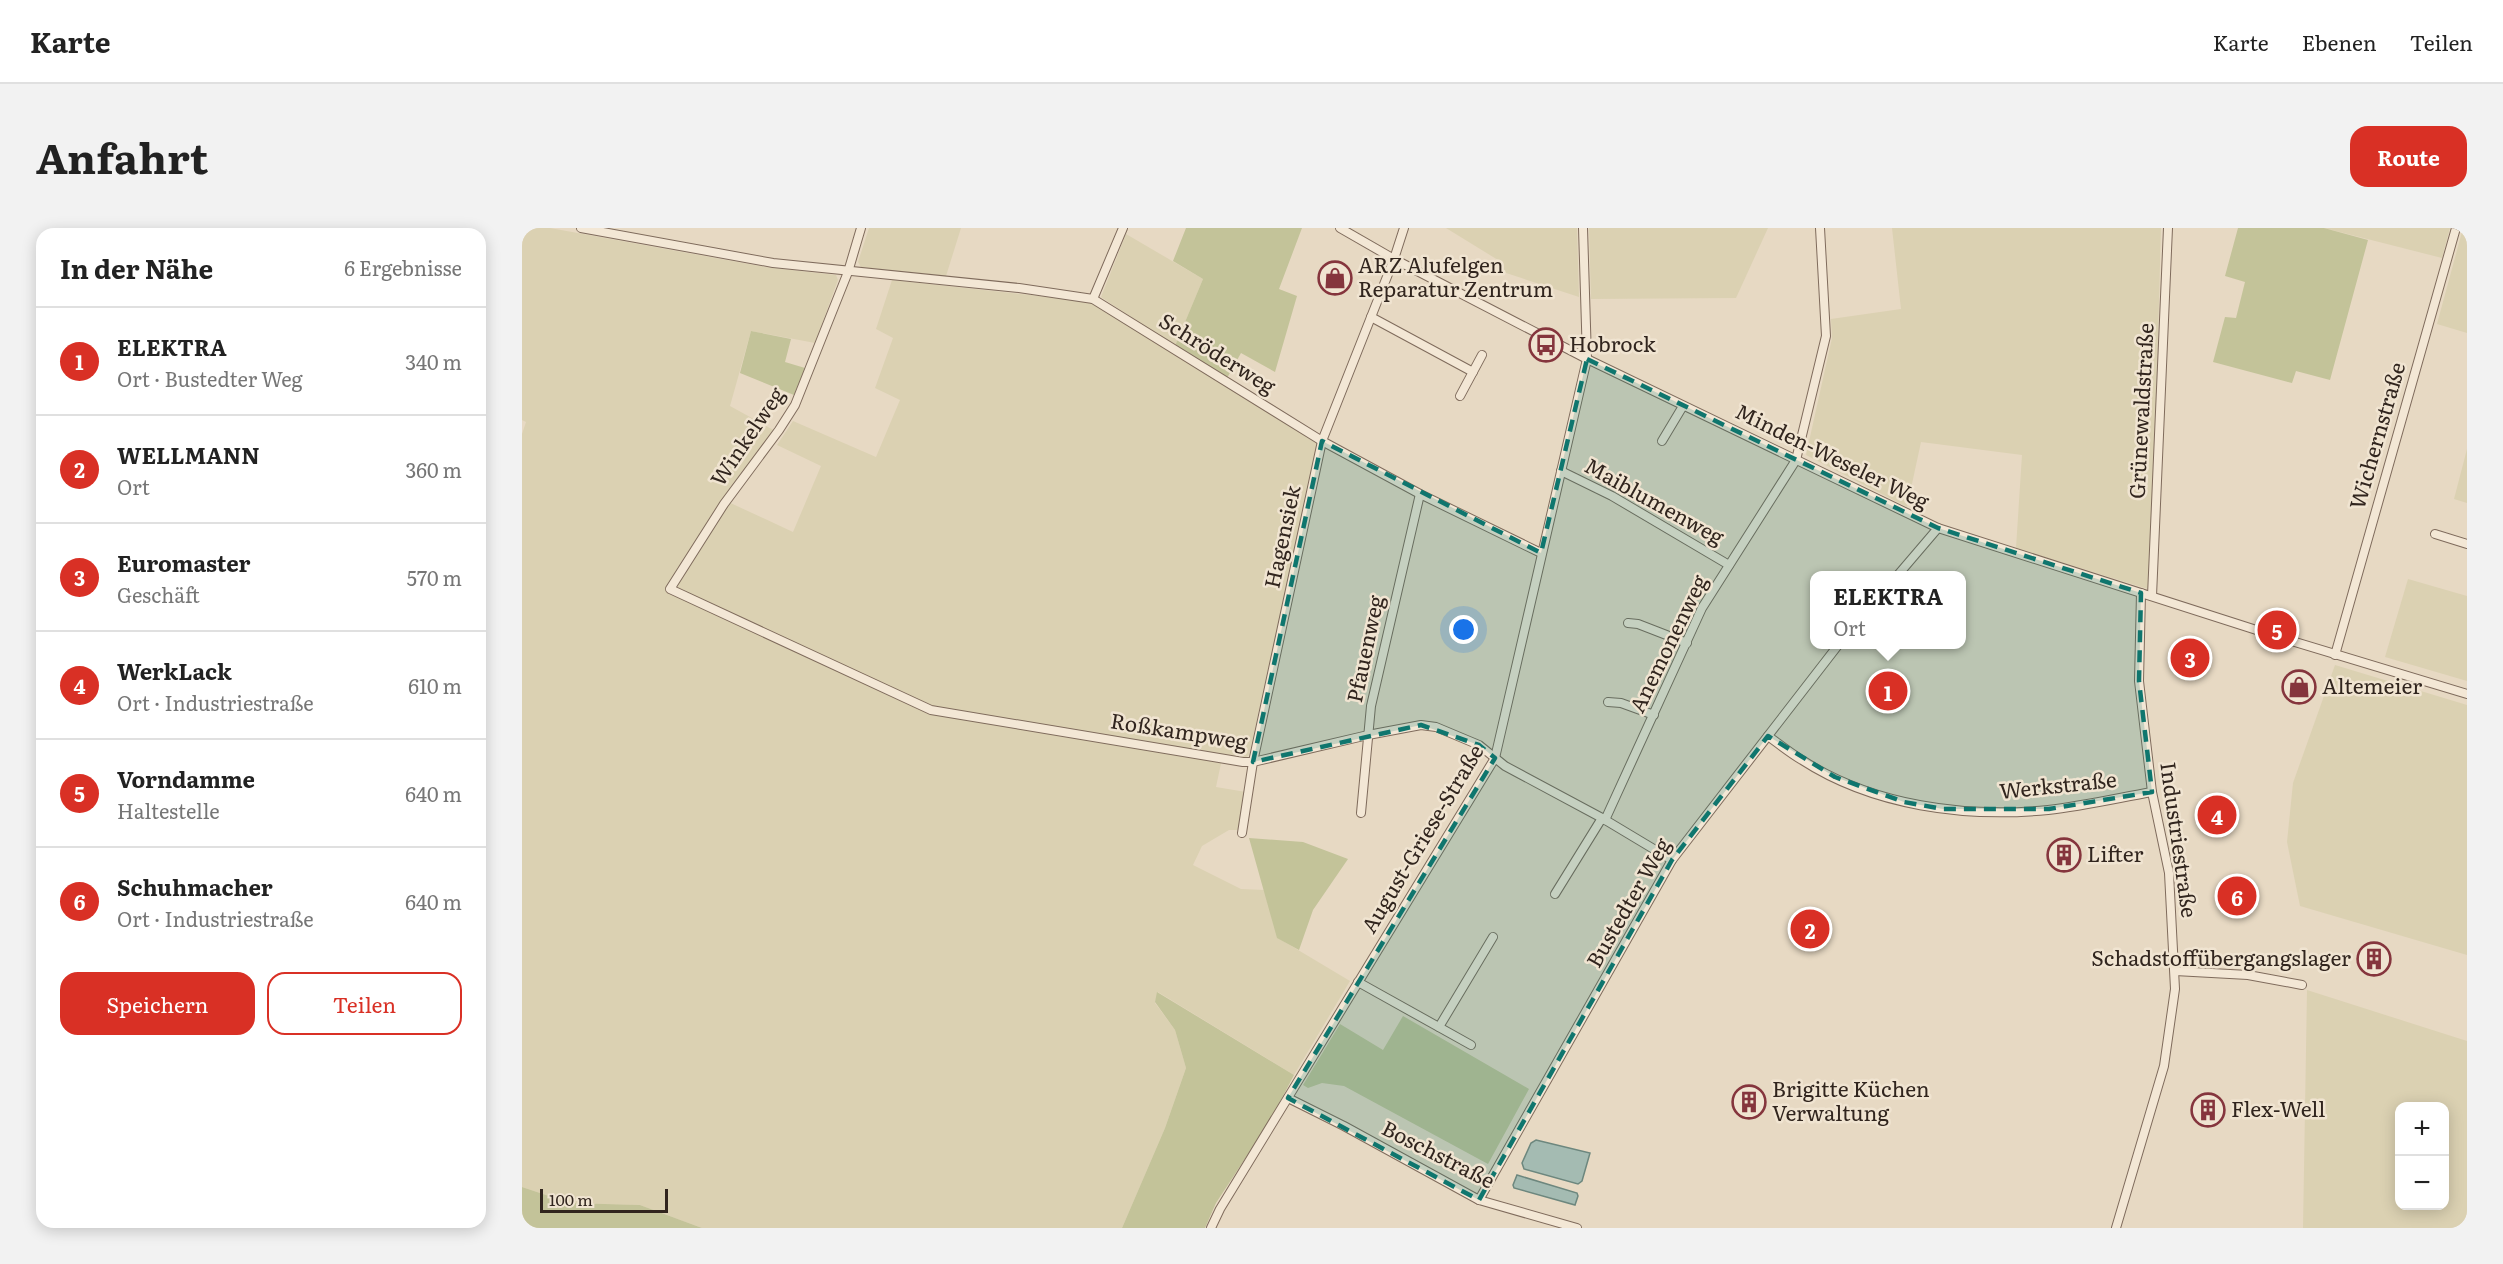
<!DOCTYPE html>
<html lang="de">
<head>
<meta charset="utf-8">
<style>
	:root { --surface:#fff; --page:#f2f2f2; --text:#222; --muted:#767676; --line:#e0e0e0; --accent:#d93025 }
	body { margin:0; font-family:Literata,serif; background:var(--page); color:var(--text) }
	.controls { position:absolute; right:18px; bottom:18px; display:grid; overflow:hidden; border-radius:12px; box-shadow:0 3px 15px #0003 }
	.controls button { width:54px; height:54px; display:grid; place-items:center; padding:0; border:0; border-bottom:2px solid var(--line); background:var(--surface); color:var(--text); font:30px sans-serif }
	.scale { position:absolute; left:18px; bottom:15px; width:128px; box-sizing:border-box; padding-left:6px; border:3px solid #31251e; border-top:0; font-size:16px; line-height:21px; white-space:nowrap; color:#31251e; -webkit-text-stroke:4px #f0e4d1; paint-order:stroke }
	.you { position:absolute; left:942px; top:402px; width:21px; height:21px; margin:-15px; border:4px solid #fff; border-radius:50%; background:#1a73e8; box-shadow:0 0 0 9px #1a73e833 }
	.badge { display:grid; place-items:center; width:39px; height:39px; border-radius:50%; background:var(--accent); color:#fff; font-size:20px; font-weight:700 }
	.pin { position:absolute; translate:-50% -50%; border:3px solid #fff; box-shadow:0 2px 6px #0006 }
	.popup { position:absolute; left:1288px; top:343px; width:156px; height:78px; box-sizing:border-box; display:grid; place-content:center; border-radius:12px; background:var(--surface); filter:drop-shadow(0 2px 4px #0005); font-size:20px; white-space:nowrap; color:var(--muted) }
	.popup b { font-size:22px; color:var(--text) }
	.popup::after { content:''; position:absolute; left:50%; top:100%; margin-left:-12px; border:12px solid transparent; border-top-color:var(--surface) }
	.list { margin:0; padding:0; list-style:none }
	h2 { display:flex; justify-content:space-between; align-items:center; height:78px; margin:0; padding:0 24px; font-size:26px }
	h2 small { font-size:20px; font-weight:400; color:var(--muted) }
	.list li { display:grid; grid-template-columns:39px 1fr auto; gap:18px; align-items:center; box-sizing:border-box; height:108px; padding:0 24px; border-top:2px solid var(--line) }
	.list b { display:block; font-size:22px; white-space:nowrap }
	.list p { margin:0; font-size:20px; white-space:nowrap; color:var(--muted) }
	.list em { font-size:20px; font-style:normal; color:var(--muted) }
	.actions { display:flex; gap:12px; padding:18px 24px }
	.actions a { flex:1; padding:14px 0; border:2px solid var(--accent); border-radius:18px; text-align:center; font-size:21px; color:var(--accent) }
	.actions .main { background:var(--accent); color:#fff }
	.map { position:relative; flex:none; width:1945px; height:1000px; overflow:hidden; border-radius:18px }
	header { display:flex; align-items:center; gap:36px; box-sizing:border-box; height:84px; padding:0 30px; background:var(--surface); border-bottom:2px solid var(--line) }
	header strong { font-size:28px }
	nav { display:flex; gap:33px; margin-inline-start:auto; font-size:21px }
	.intro { display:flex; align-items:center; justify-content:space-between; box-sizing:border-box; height:144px; padding:0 36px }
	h1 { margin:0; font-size:42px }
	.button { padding:15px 27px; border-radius:18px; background:var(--accent); color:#fff; font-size:21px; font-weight:700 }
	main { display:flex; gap:36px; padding:0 36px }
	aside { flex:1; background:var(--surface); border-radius:18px; box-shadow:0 3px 15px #0003 }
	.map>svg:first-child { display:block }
	.farmland { fill:#dbd1b2; fill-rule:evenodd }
	.green { fill:#c3c399 }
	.water { fill:#a4bbb2; stroke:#6d877e; stroke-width:1.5 }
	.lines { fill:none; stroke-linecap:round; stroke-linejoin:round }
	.minor-casing { stroke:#7f6b5c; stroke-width:10 }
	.minor { stroke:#f3e7d5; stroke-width:8 }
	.marked { fill:#0f766e; fill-opacity:0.2; stroke:#0f766e; stroke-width:4.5; stroke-dasharray:12 8; stroke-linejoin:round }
	.labels { text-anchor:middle; stroke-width:5; stroke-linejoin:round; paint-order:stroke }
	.poi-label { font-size:21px; fill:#31251e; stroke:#f0e4d1; text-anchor:start }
	.street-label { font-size:21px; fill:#31251e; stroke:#f0e4d1 }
</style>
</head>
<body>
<header>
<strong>Karte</strong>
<nav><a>Karte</a><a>Ebenen</a><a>Teilen</a></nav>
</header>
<div class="intro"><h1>Anfahrt</h1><a class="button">Route</a></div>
<main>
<aside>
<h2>In der Nähe<small>6 Ergebnisse</small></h2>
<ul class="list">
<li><span class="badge">1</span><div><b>ELEKTRA</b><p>Ort · Bustedter Weg</p></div><em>340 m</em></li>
<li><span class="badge">2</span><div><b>WELLMANN</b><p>Ort</p></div><em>360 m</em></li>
<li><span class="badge">3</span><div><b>Euromaster</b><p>Geschäft</p></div><em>570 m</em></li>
<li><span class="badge">4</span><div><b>WerkLack</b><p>Ort · Industriestraße</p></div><em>610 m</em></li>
<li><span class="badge">5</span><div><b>Vorndamme</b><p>Haltestelle</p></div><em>640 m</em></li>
<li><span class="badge">6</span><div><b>Schuhmacher</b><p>Ort · Industriestraße</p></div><em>640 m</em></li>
</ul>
<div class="actions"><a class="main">Speichern</a><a>Teilen</a></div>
</aside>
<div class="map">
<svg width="1945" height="1000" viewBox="0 0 1945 1000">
	<rect width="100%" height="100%" fill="#e7d9c3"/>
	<g class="farmland">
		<path d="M 0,0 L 28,0 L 243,39 L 314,47 L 316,52 L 293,115 L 229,103 L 208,178 L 255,204 L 202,272 L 271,304 L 299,238 L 255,217 L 271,193 L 354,229 L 378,172 L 353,160 L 371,110 L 354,101 L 370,52 L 572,74 L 797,216 L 727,527 L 724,529 L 701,526 L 694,559 L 724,564 L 718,599 L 715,602 L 707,602 L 680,618 L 671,637 L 719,661 L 743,662 L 756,710 L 828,753 L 772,847 L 636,764 L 633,775 L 653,802 L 664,840 L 643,900 L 600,1000 L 180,1000 L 118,977 L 48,975 L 0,959 L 0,206 L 4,194 L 0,192 Z"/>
		<path d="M 347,0 L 439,0 L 424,48 L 339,39 L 336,34 Z"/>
		<path d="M 924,0 L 1055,0 L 1057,69 L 972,41 L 976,32 Z"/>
		<path d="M 1067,0 L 1246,0 L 1214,70 L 1069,71 Z"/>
		<path d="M 1370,0 L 1639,0 L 1629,362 L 1494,320 L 1500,227 L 1399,214 L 1385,279 L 1284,227 L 1310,110 L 1309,91 L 1379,81 Z"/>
		<path d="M 1802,0 L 1928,0 L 1920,30 Z"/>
		<path d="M 1941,0 L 1945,0 L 1945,105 L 1915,96 Z"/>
		<path d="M 604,6 L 681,51 L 653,118 L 579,69 Z"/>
		<path d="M 1945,221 L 1945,275 L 1932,271 Z"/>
		<path d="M 1886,351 L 1945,368 L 1945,453 L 1863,429 Z"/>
		<path d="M 1813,437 L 1945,477 L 1945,727 L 1778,678 L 1765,614 L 1771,555 Z"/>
		<path d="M 1785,762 L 1945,813 L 1945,1000 L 1781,1000 ZM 1878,878 L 1922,878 L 1922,978 L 1878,978 Z"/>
	</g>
	<g class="green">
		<path d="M 664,0 L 780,0 L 757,61 L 775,68 L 753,144 L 719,125 L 704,152 L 653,118 L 681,51 L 651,33 Z"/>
		<path d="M 1716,0 L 1802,0 L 1846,12 L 1808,152 L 1774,143 L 1770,155 L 1691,134 L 1703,89 L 1714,90 L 1723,54 L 1703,48 Z"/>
		<path d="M 229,103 L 269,111 L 263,134 L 283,140 L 272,167 L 218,145 Z"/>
		<path d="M 727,610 L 781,614 L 826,631 L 791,682 L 777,722 L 755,710 Z"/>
		<path d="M 635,764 L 772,847 L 749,891 L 694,975 L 683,1000 L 600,1000 L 643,900 L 664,840 L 653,802 L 633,774 Z"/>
		<path d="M 881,788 L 1007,861 L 966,936 L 822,858 L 800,855 L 786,860 L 781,857 L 818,796 L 861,822 Z"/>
		<path d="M 0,959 L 48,975 L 118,977 L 180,1000 L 0,1000 Z"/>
	</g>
	<g class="water">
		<path d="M 1014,912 L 1068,925 L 1060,953 L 1056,956 L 1002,941 L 1000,935 L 1009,915 Z"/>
		<path d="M 995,947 L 1055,965 L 1056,968 L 1053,977 L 992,960 L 991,957 Z"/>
	</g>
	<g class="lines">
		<defs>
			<g id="minor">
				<path d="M 59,0 L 251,35 L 497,60 L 571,71 L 800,213 L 898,266 L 1019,325"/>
				<path d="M 339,0 L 326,44 L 273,177 L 257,202 L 202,276 L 148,361 L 409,482 L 721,534 L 731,534 L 846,507 L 899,497 L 914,499 L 957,517 L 983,538 L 1080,590 L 1150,632"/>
				<path d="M 818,0 L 872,31 L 1065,131 L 1416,300 L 1750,407 L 1945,466"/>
				<path d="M 571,71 L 601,0"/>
				<path d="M 849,89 L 951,144"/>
				<path d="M 938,168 L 960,127"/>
				<path d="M 1140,213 L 1161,178"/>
				<path d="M 1039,243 L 1090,268 L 1207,337"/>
				<path d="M 1913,306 L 1945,316"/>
				<path d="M 1375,348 L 1416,300"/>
				<path d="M 1630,368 L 1646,0"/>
				<path d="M 1106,395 L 1116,396 L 1165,415"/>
				<path d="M 1813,427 L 1934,0"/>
				<path d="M 1086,474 L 1099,475 L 1132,487"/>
				<path d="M 1246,508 C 1257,516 1268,525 1280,532 C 1351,578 1443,590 1526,582 C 1561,578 1596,570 1630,564"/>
				<path d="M 839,585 L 849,478 L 898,266"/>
				<path d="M 1083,592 L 1180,380 L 1274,232 L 1304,108 L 1298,0"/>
				<path d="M 720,605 L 731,534 L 800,213 L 872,31 L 882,0"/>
				<path d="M 1033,666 L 1080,590"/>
				<path d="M 1653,743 L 1726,747 L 1780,757"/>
				<path d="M 836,754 L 949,817"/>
				<path d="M 917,799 L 971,709"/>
				<path d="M 766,870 L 822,898 L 957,972 L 1055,1000"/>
				<path d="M 957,972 L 1150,632 L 1317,416"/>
				<path d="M 689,1000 L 698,981 L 973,530 L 1065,131 L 1061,0"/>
				<path d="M 1594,1000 L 1642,838 L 1653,761 L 1647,645 L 1630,564 L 1617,453 L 1619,365"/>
			</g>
		</defs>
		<use href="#minor" class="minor-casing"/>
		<use href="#minor" class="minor"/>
	</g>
	<path class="marked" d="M 1065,131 L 1416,300 L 1619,365 L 1617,453 L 1630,564 L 1527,581 L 1421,581 L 1382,574 L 1313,549 L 1246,508 L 1150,632 L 957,972 L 766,870 L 973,530 L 957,517 L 899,497 L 731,534 L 800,213 L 1019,325 Z"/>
	<defs>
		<symbol id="shop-ring" viewBox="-11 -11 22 22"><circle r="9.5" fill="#f0e4d1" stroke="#85353d" stroke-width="1.5"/><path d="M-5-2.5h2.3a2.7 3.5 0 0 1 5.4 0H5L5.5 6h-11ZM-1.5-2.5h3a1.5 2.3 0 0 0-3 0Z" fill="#85353d"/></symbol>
		<symbol id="bus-ring" viewBox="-11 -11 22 22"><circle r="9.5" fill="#f0e4d1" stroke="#85353d" stroke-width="1.5"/><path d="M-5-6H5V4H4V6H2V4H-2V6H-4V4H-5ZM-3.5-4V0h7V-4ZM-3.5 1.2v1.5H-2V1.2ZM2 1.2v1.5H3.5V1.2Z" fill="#85353d"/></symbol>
		<symbol id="building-ring" viewBox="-11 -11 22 22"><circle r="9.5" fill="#f0e4d1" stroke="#85353d" stroke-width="1.5"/><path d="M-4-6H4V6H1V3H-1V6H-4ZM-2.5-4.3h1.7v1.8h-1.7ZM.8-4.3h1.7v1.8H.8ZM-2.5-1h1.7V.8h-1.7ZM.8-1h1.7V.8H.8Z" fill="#85353d"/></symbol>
	</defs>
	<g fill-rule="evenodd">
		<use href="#shop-ring" x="794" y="31" width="38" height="38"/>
		<use href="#bus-ring" x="1005" y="98" width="38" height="38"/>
		<use href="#shop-ring" x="1758" y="440" width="38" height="38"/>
		<use href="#building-ring" x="1523" y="608" width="38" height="38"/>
		<use href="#building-ring" x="1833" y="712" width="38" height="38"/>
		<use href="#building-ring" x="1208" y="855" width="38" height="38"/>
		<use href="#building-ring" x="1667" y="863" width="38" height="38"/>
	</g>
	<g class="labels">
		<g class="poi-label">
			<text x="836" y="45">ARZ Alufelgen<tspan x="836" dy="24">Reparatur Zentrum</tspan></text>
			<text x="1047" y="124">Hobrock</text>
			<text x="1800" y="466">Altemeier</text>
			<text x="1565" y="634">Lifter</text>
			<text x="1829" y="738" text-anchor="end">Schadstoffübergangslager</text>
			<text x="1250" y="869">Brigitte Küchen<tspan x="1250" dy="24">Verwaltung</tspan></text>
			<text x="1709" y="889">Flex-Well</text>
		</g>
		<g class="street-label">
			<text transform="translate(695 126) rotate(32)" y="7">Schröderweg</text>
			<text transform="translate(1620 183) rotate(-87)" y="7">Grünewaldstraße</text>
			<text transform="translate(1856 208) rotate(-74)" y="7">Wichernstraße</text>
			<text transform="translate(226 209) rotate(-56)" y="7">Winkelweg</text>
			<text transform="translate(1310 229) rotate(26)" y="7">Minden-Weseler Weg</text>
			<text transform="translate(1132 274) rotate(29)" y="7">Maiblumenweg</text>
			<text transform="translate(761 309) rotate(-78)" y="7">Hagensiek</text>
			<text transform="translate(1147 416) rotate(-64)" y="7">Anemonenweg</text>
			<text transform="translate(844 421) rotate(-78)" y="7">Pfauenweg</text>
			<text transform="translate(657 504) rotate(9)" y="7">Roßkampweg</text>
			<text transform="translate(1536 558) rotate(-6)" y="7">Werkstraße</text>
			<text transform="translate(901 611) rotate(-59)" y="7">August-Griese-Straße</text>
			<text transform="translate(1656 612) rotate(82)" y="7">Industriestraße</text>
			<text transform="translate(1107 675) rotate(-60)" y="7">Bustedter Weg</text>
			<text transform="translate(916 927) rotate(27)" y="7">Boschstraße</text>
		</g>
	</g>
</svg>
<div class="controls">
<button>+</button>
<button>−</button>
</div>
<div class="scale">100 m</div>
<div class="you"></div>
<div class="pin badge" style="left:1366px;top:463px">1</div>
<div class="popup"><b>ELEKTRA</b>Ort</div>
<div class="pin badge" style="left:1288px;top:701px">2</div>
<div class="pin badge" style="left:1668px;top:430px">3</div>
<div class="pin badge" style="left:1695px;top:587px">4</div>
<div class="pin badge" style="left:1755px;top:402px">5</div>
<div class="pin badge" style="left:1715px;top:668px">6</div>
</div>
</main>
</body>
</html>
